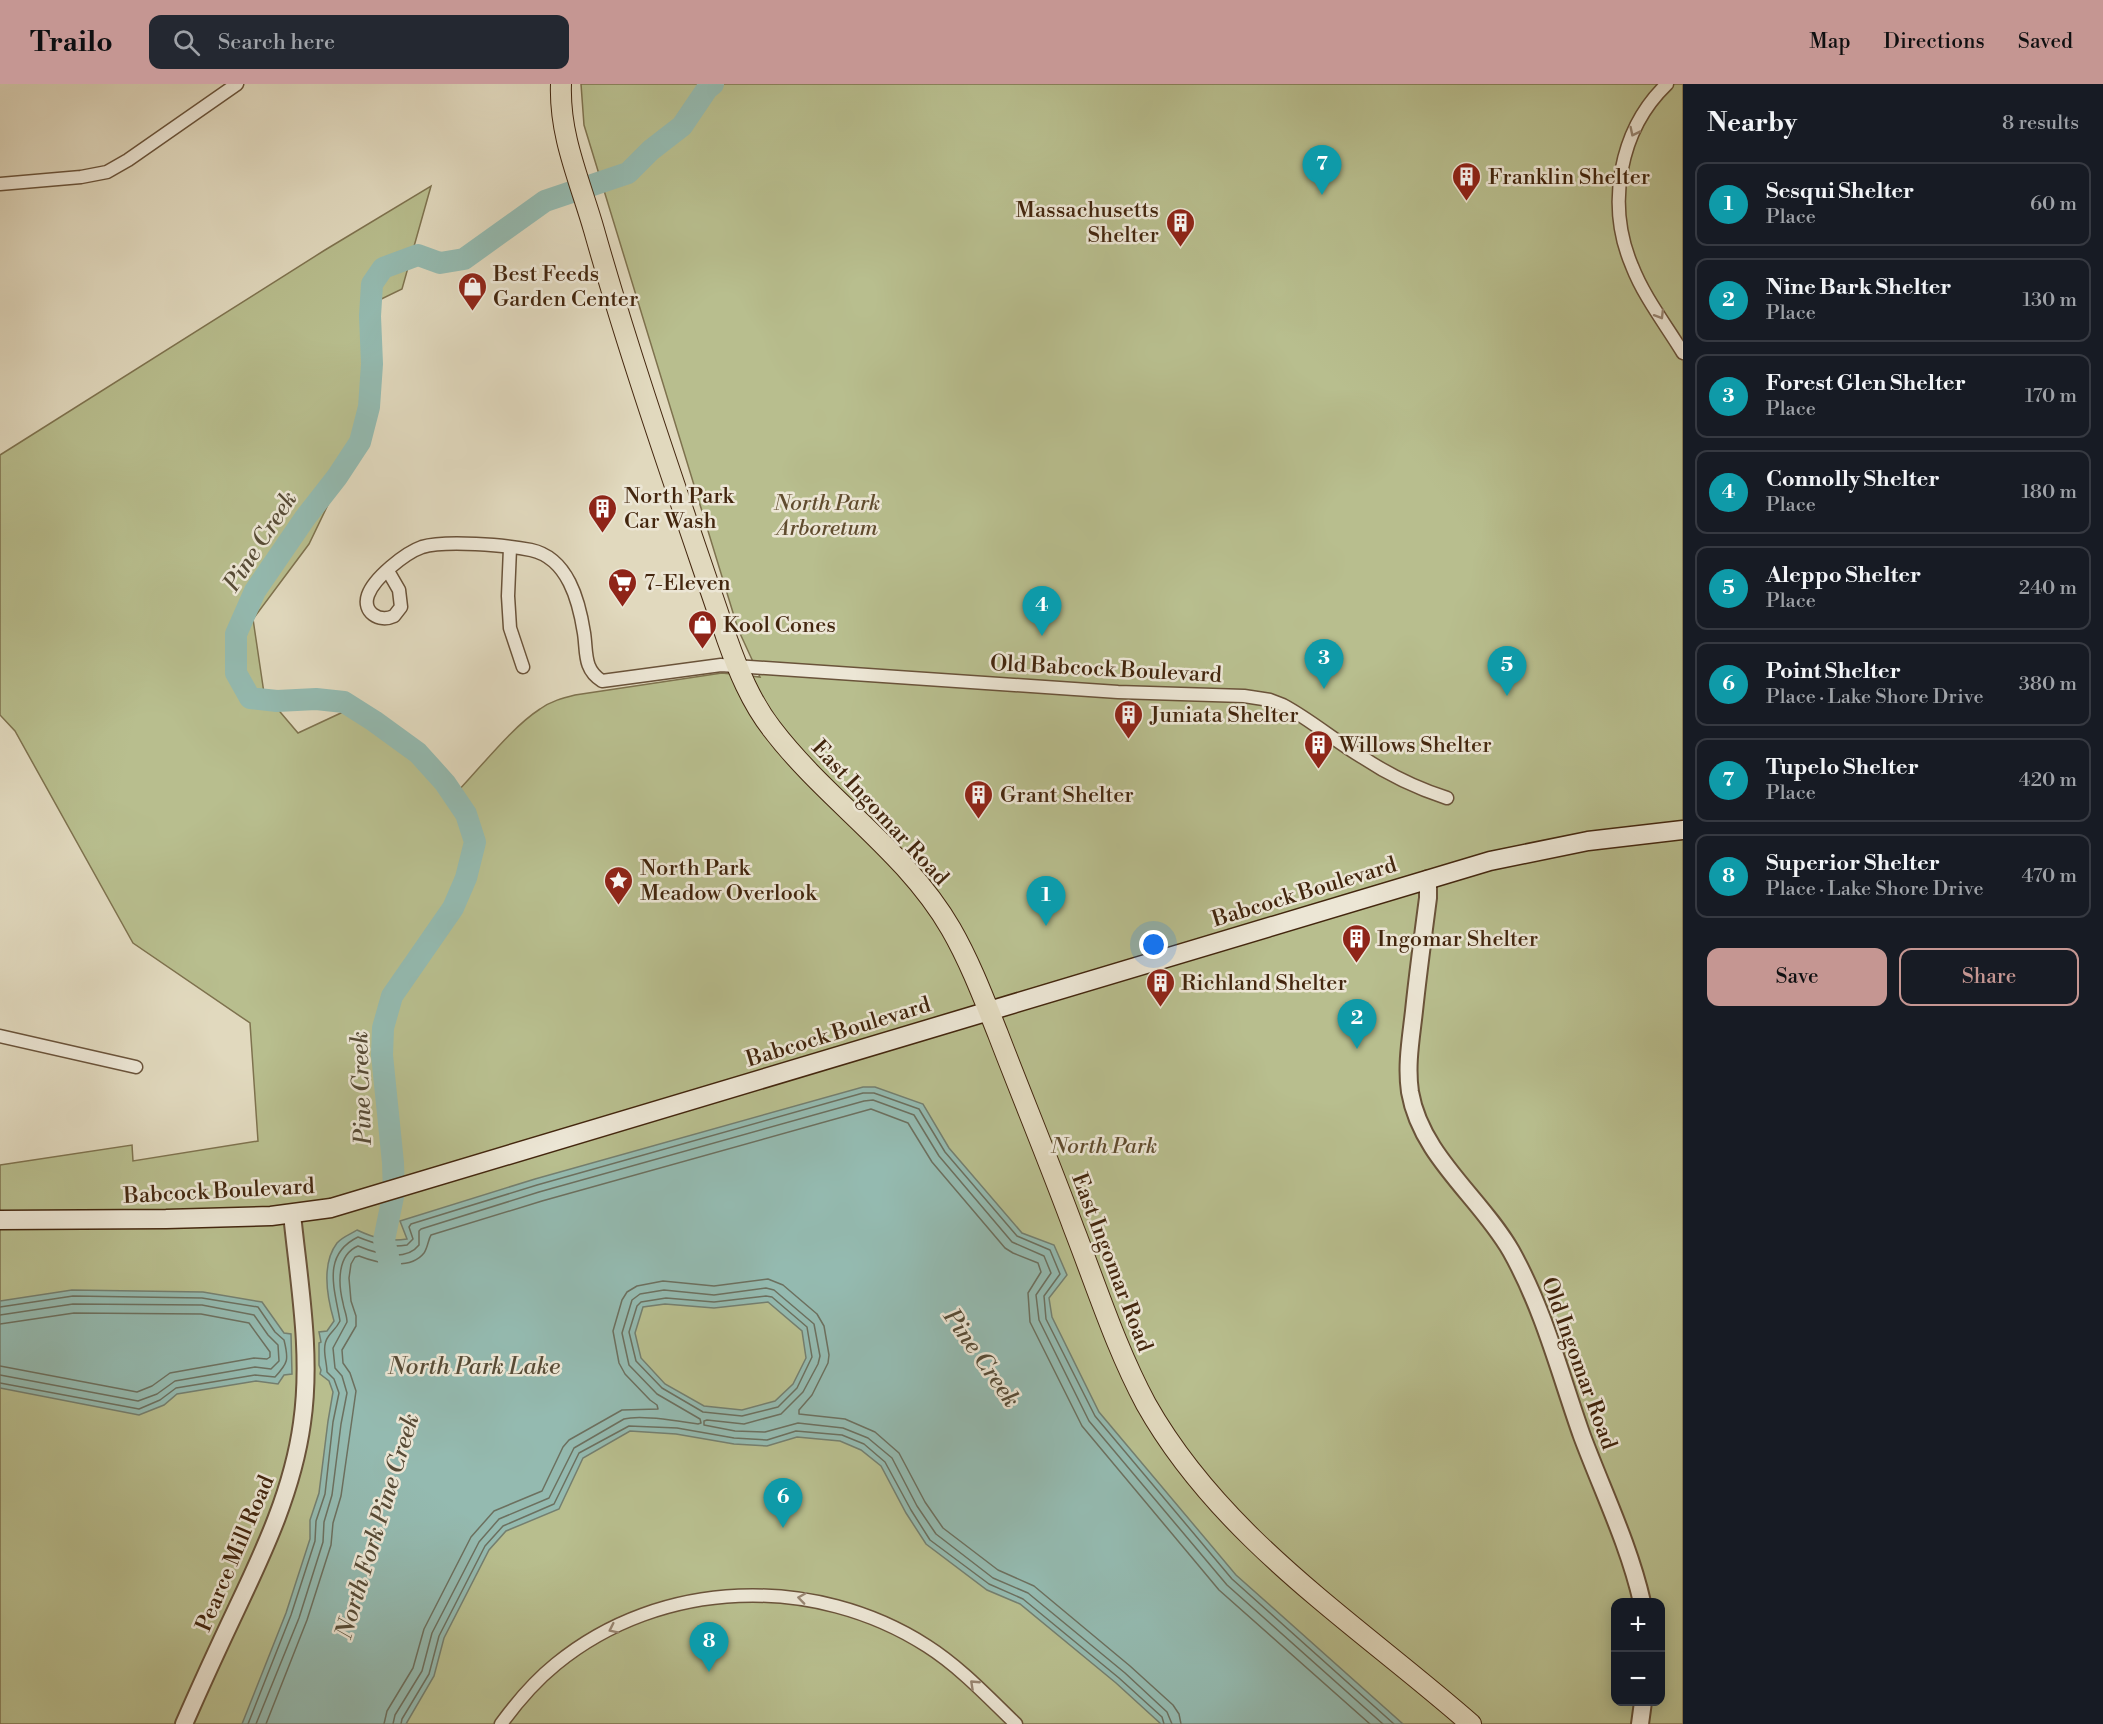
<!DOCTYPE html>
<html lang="en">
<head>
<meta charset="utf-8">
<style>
	:root { --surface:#171b24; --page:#242831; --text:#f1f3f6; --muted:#9ea1a6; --line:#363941; --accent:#c59692 }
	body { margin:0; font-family:"Libre Bodoni",serif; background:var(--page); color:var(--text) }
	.controls { position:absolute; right:18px; bottom:18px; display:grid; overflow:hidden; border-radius:12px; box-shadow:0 3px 15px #0003 }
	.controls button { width:54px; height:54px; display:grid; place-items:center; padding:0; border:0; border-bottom:2px solid var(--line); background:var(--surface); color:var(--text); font:30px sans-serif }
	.you { position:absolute; left:1154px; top:861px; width:21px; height:21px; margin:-15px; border:4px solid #fff; border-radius:50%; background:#1a73e8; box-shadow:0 0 0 9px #1a73e833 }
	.badge { display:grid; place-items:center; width:39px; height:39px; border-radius:50%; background:var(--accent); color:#fff; font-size:20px; font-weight:700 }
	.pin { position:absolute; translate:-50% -50px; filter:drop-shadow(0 2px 3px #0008) }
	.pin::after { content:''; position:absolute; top:32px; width:21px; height:18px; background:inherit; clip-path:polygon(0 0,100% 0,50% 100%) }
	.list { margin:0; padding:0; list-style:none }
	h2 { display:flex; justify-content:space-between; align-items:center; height:78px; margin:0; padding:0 24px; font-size:26px }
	h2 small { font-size:20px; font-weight:400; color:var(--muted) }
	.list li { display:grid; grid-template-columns:39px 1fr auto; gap:18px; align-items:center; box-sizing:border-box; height:84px; margin:0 12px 12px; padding:0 12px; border:2px solid var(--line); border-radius:12px }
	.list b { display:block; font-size:22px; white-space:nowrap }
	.list p { margin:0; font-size:20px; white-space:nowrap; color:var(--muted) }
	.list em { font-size:20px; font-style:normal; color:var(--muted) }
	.actions { display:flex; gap:12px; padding:18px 24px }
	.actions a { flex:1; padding:14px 0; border:2px solid var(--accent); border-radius:12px; text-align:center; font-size:21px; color:var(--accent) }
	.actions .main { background:var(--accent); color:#111 }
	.icon { flex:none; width:33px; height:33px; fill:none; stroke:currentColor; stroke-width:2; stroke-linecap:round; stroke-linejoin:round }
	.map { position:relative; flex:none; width:1683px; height:1640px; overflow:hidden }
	header { display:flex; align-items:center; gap:36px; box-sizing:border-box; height:84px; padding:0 30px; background:var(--accent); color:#111 }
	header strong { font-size:28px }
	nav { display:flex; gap:33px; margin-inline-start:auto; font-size:21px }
	.search { width:420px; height:54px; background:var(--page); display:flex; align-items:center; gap:15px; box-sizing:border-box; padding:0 21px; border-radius:12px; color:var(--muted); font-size:22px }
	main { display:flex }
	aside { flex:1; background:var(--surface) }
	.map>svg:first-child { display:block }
	.green { fill:#b8be8e; stroke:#7e724e; stroke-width:1.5; fill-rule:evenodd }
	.water { fill:#94bab0; stroke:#747f6f; stroke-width:1.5; fill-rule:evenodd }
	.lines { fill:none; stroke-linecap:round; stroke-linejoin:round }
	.shore { stroke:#6c705f; stroke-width:1.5 }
	.river { stroke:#94bab0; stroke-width:22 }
	.minor-casing { stroke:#6a533a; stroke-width:15 }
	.tertiary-casing { stroke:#6a533a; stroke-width:20 }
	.secondary-casing { stroke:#43260e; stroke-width:21 }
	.primary-casing { stroke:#43260e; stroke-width:22 }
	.minor { stroke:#ece6d5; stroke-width:12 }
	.tertiary { stroke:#ece6d5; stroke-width:16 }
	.secondary { stroke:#ece6d5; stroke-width:18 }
	.primary { stroke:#e1d9be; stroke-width:20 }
	.oneway { stroke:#988672 }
	.labels { text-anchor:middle; stroke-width:5; stroke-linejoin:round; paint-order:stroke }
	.poi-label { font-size:22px; fill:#43260e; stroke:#ece6d5; text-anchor:start }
	.park-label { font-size:22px; font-style:italic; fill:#604c2e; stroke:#ece6d5 }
	.street-label { font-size:22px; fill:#43260e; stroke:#ece6d5 }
	.water-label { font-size:24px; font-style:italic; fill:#574b36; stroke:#ece6d5 }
</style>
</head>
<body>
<header>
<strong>Trailo</strong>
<div class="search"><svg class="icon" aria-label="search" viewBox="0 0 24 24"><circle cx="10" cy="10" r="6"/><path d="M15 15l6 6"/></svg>Search here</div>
<nav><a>Map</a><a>Directions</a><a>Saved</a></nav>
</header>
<main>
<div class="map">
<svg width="1683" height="1640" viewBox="0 0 1683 1640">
	<rect width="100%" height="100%" fill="#e1d9be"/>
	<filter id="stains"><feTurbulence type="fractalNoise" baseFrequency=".00333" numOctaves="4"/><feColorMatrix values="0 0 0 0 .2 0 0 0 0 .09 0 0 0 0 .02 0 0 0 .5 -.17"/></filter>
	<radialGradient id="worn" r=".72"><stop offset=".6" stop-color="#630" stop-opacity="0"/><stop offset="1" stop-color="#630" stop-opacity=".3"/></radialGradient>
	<path class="green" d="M 581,0 L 1683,0 L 1683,1640 L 0,1640 L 0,1081 L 132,1061 L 133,1077 L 258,1057 L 250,939 L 133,859 L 15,647 L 0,631 L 0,371 L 325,166 L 431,102 L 402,205 L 371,220 L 362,356 L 352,371 L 309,460 L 253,535 L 264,609 L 298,649 L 356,622 L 457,708 C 481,683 512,643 540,625 C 551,617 563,614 575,611 L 722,589 L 760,593 L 738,545 L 584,41 ZM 1616,1518 L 1660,1518 L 1660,1618 L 1616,1618 Z"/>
	<g class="water">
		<path d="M 863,1003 L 875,1003 L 923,1020 L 949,1064 L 1022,1149 L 1054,1161 L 1067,1191 L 1049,1214 L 1052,1233 L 1099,1328 L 1236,1491 L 1403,1640 L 1161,1640 L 1116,1599 L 1020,1520 L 987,1506 L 926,1460 L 906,1429 L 881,1382 L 861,1366 L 840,1357 L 797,1353 L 767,1362 L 734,1360 L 676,1350 L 630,1347 L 583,1374 L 559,1425 L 506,1447 L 489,1466 L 444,1554 L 434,1592 L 406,1640 L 242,1640 L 286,1529 L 310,1455 L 310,1436 L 319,1409 L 328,1337 L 333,1308 L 329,1297 L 320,1290 L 321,1286 L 319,1281 L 319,1259 L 321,1258 L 319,1248 L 327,1247 L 334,1237 C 327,1213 321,1180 337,1159 C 342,1153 351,1150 357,1146 C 374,1154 388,1158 407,1155 L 400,1137 L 535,1095 ZM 768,1218 L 802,1247 L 806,1274 L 793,1300 L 775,1317 L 742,1326 L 704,1322 L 665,1300 L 641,1274 L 635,1249 L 643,1223 L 665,1220 L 714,1224 Z"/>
		<path d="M 72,1206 L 203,1208 L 262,1218 L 284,1249 L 291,1250 L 292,1290 L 284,1291 L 278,1300 L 256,1297 L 177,1310 L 164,1321 L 139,1331 L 0,1304 L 0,1217 Z"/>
	</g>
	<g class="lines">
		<g class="shore">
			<path d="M 766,1212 L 772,1213 L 807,1243 L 812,1273 L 797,1304 L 778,1323 L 742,1332 L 703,1328 L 662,1304 L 636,1277 L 629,1248 L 637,1222 L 641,1218 L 666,1214 L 714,1218 Z"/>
			<path d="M 0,1223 L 73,1212 L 202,1214 L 258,1223 L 275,1248 L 284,1256 C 289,1276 288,1279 275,1293 L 255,1291 L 176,1304 L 160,1316 L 139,1325 L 0,1299"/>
			<path d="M 0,1231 L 73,1220 L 202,1221 L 254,1231 L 268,1251 L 278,1261 L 279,1277 L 271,1285 L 255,1283 L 175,1297 L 157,1310 L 138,1317 L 0,1291"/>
			<path d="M 0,1240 L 74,1229 L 201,1230 L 249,1239 L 270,1268 L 270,1273 L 267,1275 L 254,1274 L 170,1289 L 152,1302 L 137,1308 L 0,1282"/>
			<path d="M 248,1640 L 291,1531 L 315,1457 L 316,1437 L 325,1410 L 333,1338 L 339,1309 L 334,1295 L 327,1288 C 327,1278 321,1263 328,1253 C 332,1247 336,1245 340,1237 C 335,1206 321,1171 358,1153 C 375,1160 389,1164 407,1161 L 413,1155 L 409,1143 L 411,1140 L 537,1101 L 863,1009 L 874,1009 L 919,1025 L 945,1068 L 1017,1152 L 1050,1166 L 1060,1190 L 1044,1212 L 1046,1235 L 1095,1332 L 1232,1495 L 1394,1640"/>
			<path d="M 256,1640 L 299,1534 L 323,1458 L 324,1438 L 332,1411 L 341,1340 L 347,1309 L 342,1292 L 335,1284 L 333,1264 L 347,1238 C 347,1231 344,1226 343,1219 C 338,1199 337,1171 358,1162 C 375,1169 405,1179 419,1161 L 419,1147 L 421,1145 L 539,1108 L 864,1017 L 873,1016 L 914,1031 L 939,1072 L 1012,1158 L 1044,1172 L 1051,1189 L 1036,1211 L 1039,1236 L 1089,1337 L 1227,1501 L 1383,1640"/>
			<path d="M 266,1640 L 307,1536 L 331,1461 L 333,1439 L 341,1412 L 356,1307 L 350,1289 L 343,1279 L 342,1266 L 356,1242 L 356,1232 L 351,1217 L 349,1194 L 351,1180 L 355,1173 L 359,1172 C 377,1179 410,1187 424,1169 C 428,1163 428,1156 431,1151 L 542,1117 L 871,1025 L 908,1039 L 932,1078 L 1005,1164 L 1013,1169 L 1038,1179 L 1041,1188 L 1028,1209 L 1030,1238 L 1082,1342 L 1219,1506 L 1370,1640"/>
			<path d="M 384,1640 L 387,1627 L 413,1584 L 424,1545 L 471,1453 L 494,1427 L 542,1407 L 563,1363 L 569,1356 L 622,1326 L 658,1325 L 657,1321 L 650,1316 L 625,1290 L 619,1279 L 613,1247 L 622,1216 L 627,1208 L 637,1202 L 663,1197 L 714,1202 L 768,1195 L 783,1201 L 817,1230 L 824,1242 L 829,1271 L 828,1279 L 812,1311 L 799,1326 L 799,1330 L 845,1335 L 875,1348 L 899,1369 L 925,1418 L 943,1444 L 998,1486 L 1034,1502 L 1130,1582 L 1173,1621 L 1179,1630 L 1181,1640"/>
			<path d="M 393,1640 L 395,1631 L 422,1587 L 432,1549 L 479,1458 L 499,1435 L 549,1414 L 574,1364 L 624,1335 C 641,1330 680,1337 698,1340 L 701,1339 L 700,1335 L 657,1310 L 629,1281 L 622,1249 L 632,1216 L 640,1210 L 664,1206 L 714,1211 L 766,1204 L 774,1206 L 814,1240 L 820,1272 L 818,1280 L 803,1308 L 781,1330 L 744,1340 L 707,1336 L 704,1337 L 704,1341 L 735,1347 L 765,1348 L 798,1339 L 843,1344 L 868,1354 L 892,1374 L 917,1422 L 936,1450 L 993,1494 L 1028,1509 L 1125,1589 L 1167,1628 L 1172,1640"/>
			<path d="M 401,1640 L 402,1635 L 429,1590 L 439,1552 L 485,1462 L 503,1442 L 554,1420 L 579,1369 L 629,1342 L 677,1344 L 734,1354 L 767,1356 L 796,1347 L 842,1351 L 864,1360 L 885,1378 L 911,1426 L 930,1456 L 989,1500 L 1023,1515 L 1119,1594 L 1162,1633 L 1164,1640"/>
		</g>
		<path class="river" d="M 391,1185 L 384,1156 L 394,1108 L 393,1079 L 382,971 L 383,944 L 392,912 L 453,824 L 466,794 L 475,758 L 466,730 L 445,699 L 418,669 L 374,637 L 344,618 L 316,615 L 277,617 L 250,614 L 236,589 L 236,550 L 255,507 L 305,434 L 337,393 L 360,358 L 369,323 L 372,280 L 370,232 L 372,200 L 383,184 L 418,171 L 440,179 L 464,175 L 545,117 L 628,89 L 651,66 L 682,42 L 707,5 L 713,0"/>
		<defs>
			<g id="minor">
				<path d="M 1667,0 C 1619,46 1606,121 1632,182 C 1644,213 1666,241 1683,269"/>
				<path d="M 0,100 L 81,93 L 107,88 L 128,76 L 237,0"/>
				<path d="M 510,464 L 508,512 L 510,544 L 523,583"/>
				<path d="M 388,487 L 399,506 L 401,523 L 394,532 C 379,539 362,528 368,511 C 374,494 405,469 422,463 C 445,456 506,461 531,466 C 568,474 579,517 584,549 C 587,568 583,585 602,597 L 721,581 L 1118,608 L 1244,612 L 1270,616 L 1283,621 C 1311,636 1335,657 1362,673 C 1389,691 1416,704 1447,714"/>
				<path d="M 0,952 L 136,983"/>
				<path d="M 501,1640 C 517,1618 535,1597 556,1580 C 661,1494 815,1490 927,1562 C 960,1583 988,1613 1016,1640"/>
			</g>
			<g id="tertiary">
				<path d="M 1428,795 L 1428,814 C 1423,852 1418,889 1414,927 C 1411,954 1406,981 1410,1008 C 1421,1072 1480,1113 1511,1167 C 1544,1226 1560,1290 1582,1352 C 1603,1408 1629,1461 1642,1518"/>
				<path d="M 184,1640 C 201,1601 219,1562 237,1524 C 265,1465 293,1405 302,1339 C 312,1270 299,1199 292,1130"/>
				<path d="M 1640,1640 L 1643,1618"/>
			</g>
			<path id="secondary" d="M 0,1136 L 166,1135 L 271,1132 L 331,1124 L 1490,777 L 1588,757 L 1683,746"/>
			<path id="primary" d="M 561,0 C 559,52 580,97 594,146 C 633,284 681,419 727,555 C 738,586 751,618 772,645 C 826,716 906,767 951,845 C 970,878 984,915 998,950 C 1023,1015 1050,1080 1074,1145 C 1097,1204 1116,1264 1146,1320 C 1222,1455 1357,1540 1471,1640"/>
		</defs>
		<use href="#minor" class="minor-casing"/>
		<use href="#tertiary" class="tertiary-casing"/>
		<use href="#secondary" class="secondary-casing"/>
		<use href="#primary" class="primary-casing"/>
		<use href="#minor" class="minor"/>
		<use href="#tertiary" class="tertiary"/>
		<use href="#secondary" class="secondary"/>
		<use href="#primary" class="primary"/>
	</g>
	<defs><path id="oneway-chevron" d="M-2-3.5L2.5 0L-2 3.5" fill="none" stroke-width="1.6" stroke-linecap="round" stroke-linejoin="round" transform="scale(1.5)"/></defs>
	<g class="oneway">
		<use href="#oneway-chevron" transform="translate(1634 48) rotate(116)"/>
		<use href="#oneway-chevron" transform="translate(1660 231) rotate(59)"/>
		<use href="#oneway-chevron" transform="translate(802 1514) rotate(-172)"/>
		<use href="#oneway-chevron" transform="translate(613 1545) rotate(154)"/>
		<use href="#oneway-chevron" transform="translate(974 1600) rotate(-137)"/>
	</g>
	<defs>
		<symbol id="building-pin" viewBox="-11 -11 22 30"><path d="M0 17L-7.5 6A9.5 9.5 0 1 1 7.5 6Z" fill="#8f2418" stroke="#ece6d5"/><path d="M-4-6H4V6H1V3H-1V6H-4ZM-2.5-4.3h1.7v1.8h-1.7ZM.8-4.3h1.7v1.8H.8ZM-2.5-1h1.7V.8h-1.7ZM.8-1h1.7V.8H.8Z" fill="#fff"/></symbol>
		<symbol id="shop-pin" viewBox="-11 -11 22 30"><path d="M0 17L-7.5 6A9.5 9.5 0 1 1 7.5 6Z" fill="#8f2418" stroke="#ece6d5"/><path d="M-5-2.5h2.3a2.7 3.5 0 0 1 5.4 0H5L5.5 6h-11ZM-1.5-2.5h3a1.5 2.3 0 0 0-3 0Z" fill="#fff"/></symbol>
		<symbol id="supermarket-pin" viewBox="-11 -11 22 30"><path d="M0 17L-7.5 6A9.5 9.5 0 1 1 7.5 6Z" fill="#8f2418" stroke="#ece6d5"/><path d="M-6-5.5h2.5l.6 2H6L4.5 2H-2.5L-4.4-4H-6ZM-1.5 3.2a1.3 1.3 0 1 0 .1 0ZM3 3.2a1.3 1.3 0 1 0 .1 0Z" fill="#fff"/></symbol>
		<symbol id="sight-pin" viewBox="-11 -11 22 30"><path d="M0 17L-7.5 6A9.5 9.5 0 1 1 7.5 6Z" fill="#8f2418" stroke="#ece6d5"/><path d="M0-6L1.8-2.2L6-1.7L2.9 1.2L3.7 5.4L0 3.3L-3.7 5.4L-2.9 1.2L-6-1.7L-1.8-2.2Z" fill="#fff"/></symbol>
	</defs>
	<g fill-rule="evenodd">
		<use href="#building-pin" x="1450" y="76" width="33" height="45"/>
		<use href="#building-pin" x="1164" y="122" width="33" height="45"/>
		<use href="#shop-pin" x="456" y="186" width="33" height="45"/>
		<use href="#building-pin" x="586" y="408" width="33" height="45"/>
		<use href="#supermarket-pin" x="606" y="482" width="33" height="45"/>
		<use href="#shop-pin" x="686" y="524" width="33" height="45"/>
		<use href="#building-pin" x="1112" y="614" width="33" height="45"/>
		<use href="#building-pin" x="1302" y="644" width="33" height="45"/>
		<use href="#building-pin" x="962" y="694" width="33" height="45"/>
		<use href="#sight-pin" x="602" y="780" width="33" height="45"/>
		<use href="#building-pin" x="1340" y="838" width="33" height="45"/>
		<use href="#building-pin" x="1144" y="882" width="33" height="45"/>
	</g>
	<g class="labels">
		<g class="poi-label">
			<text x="1488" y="100">Franklin Shelter</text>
			<text x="1159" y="133" text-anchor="end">Massachusetts<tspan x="1159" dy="25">Shelter</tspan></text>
			<text x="493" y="197">Best Feeds<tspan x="493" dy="25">Garden Center</tspan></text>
			<text x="624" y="419">North Park<tspan x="624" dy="25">Car Wash</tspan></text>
			<text x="644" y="506">7-Eleven</text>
			<text x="723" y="548">Kool Cones</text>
			<text x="1150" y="638">Juniata Shelter</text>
			<text x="1339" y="668">Willows Shelter</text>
			<text x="1000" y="718">Grant Shelter</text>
			<text x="640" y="791">North Park<tspan x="640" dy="25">Meadow Overlook</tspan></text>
			<text x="1377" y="862">Ingomar Shelter</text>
			<text x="1181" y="906">Richland Shelter</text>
		</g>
		<g class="park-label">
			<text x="827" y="426">North Park<tspan x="827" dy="25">Arboretum</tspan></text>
			<text x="1104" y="1069">North Park</text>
		</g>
		<g class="street-label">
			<text transform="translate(1106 584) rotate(3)" y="8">Old Babcock Boulevard</text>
			<text transform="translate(881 728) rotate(47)" y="8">East Ingomar Road</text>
			<text transform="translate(1304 807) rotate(-17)" y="8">Babcock Boulevard</text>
			<text transform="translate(838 947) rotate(-17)" y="8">Babcock Boulevard</text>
			<text transform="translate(219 1106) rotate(-3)" y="8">Babcock Boulevard</text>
			<text transform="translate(1113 1178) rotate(69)" y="8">East Ingomar Road</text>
			<text transform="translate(1580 1279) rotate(70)" y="8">Old Ingomar Road</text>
			<text transform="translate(234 1469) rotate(-67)" y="8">Pearce Mill Road</text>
		</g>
		<g class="water-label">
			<text transform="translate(260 457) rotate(-57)" y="8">Pine Creek</text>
			<text transform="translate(361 1004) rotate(-92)" y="8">Pine Creek</text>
			<text transform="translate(982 1274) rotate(55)" y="8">Pine Creek</text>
			<text x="474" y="1290">North Park Lake</text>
			<text transform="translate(377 1442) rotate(-73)" y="8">North Fork Pine Creek</text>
		</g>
	</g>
	<rect width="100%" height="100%" filter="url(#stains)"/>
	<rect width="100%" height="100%" fill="url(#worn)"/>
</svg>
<div class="controls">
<button>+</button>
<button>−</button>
</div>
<div class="you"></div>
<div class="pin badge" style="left:1046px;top:842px;background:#0f9aa8">1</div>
<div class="pin badge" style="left:1357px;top:965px;background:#0f9aa8">2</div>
<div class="pin badge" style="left:1324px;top:605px;background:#0f9aa8">3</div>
<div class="pin badge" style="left:1042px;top:552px;background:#0f9aa8">4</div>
<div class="pin badge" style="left:1507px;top:612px;background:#0f9aa8">5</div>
<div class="pin badge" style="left:783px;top:1444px;background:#0f9aa8">6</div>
<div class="pin badge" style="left:1322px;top:111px;background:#0f9aa8">7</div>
<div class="pin badge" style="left:709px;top:1588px;background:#0f9aa8">8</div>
</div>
<aside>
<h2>Nearby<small>8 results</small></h2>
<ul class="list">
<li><span class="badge" style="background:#0f9aa8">1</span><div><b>Sesqui Shelter</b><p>Place</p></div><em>60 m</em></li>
<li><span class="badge" style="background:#0f9aa8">2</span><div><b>Nine Bark Shelter</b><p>Place</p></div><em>130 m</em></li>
<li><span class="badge" style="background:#0f9aa8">3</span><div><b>Forest Glen Shelter</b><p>Place</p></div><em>170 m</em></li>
<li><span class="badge" style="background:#0f9aa8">4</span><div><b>Connolly Shelter</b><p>Place</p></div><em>180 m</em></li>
<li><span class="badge" style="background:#0f9aa8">5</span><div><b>Aleppo Shelter</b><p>Place</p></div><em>240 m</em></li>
<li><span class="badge" style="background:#0f9aa8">6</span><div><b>Point Shelter</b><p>Place · Lake Shore Drive</p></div><em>380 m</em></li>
<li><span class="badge" style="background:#0f9aa8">7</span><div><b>Tupelo Shelter</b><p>Place</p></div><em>420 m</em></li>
<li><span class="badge" style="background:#0f9aa8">8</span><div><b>Superior Shelter</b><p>Place · Lake Shore Drive</p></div><em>470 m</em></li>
</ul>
<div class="actions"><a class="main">Save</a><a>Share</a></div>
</aside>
</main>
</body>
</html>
